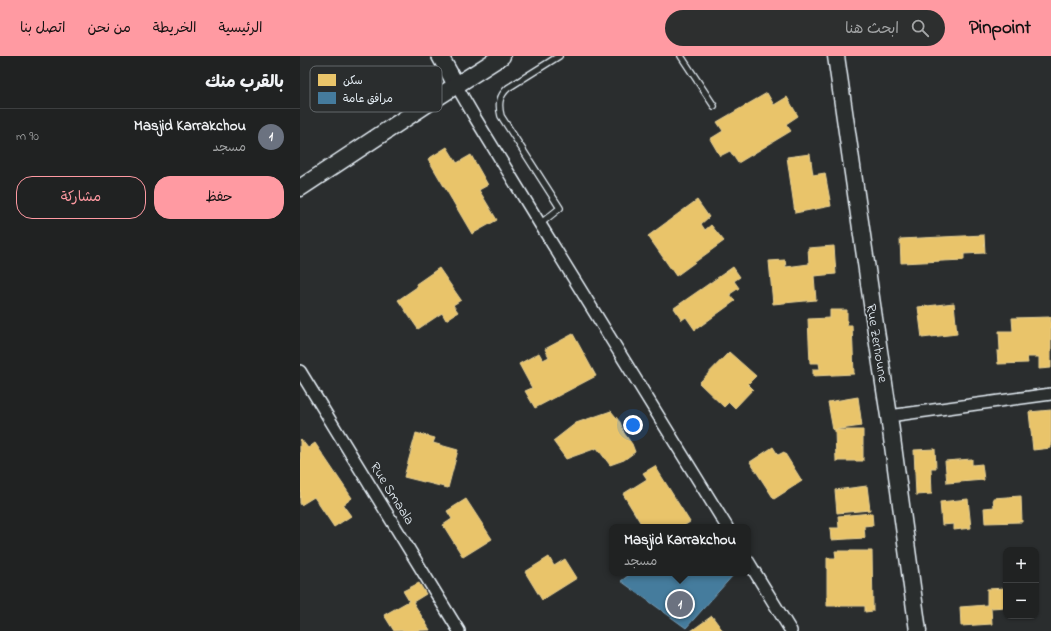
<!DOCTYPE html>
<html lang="ar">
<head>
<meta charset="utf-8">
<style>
	:root { --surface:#202222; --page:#2d2f2f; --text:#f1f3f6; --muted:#a2a4a5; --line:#3d3f40; --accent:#ff9aa2 }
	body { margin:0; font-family:"Indie Flower","Playpen Sans Arabic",sans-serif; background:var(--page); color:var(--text); direction:rtl }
	.controls { position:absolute; right:12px; bottom:12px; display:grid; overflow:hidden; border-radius:8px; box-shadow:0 1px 3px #0004 }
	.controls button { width:36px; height:36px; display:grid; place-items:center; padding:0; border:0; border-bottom:1px solid var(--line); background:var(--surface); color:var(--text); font:20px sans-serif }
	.you { position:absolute; left:333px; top:369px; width:14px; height:14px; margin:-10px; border:3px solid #fff; border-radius:50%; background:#1a73e8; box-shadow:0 0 0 6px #1a73e833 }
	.badge { display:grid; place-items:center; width:26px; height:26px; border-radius:50%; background:var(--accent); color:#fff; font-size:13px; font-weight:700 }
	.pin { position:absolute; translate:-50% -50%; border:2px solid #fff; box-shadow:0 1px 4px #0006 }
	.popup { position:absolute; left:309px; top:468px; width:142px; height:52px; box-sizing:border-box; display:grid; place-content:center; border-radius:8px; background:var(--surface); filter:drop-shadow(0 1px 3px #0005); font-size:13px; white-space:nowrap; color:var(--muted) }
	.popup b { font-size:15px; color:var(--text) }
	.popup::after { content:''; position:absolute; left:50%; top:100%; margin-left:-8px; border:8px solid transparent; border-top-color:var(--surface) }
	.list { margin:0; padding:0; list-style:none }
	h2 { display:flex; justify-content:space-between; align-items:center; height:52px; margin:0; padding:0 16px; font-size:17px }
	h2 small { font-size:13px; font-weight:400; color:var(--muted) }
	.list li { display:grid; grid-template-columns:26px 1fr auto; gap:12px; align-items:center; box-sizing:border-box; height:56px; padding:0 16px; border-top:1px solid var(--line) }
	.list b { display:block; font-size:15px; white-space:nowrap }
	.list p { margin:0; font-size:13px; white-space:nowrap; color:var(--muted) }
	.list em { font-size:13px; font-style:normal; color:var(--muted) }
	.actions { display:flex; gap:8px; padding:12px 16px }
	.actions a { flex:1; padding:9px 0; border:1px solid var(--accent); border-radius:16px; text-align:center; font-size:14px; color:var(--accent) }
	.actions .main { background:var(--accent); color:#111 }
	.icon { flex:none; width:22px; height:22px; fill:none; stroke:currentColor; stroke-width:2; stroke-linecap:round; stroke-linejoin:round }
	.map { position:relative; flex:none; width:751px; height:575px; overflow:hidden; direction:ltr }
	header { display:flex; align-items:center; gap:24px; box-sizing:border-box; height:56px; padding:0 20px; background:var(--accent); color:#111 }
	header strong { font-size:19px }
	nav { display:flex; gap:22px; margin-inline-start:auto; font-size:14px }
	.search { width:280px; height:36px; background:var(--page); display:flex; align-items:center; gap:10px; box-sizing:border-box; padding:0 14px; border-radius:22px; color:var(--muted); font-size:15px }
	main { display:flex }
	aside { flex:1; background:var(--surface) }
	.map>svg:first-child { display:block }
	.homes { fill:#e9c46a; stroke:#e9d295 }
	.public { fill:#457b9d; stroke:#769eb8 }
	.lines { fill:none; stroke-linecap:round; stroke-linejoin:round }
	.lane-casing { stroke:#e8f1f8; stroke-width:8 }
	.street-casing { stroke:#e8f1f8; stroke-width:14 }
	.secondary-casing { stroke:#e8f1f8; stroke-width:19 }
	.lane { stroke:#2a2d2e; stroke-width:5.5 }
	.street { stroke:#2a2d2e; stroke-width:11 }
	.secondary { stroke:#2a2d2e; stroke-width:16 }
	.labels { text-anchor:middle; stroke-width:4; stroke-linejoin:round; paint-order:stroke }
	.street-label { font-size:14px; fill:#e8f1f8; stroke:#2a2d2e }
	.key { fill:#2a2d2e; stroke:#63686b; stroke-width:1 }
	.key-label { font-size:11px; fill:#e8f1f8 }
</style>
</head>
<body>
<header>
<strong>Pinpoint</strong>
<div class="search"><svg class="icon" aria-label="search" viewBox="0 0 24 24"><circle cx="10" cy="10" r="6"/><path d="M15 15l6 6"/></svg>ابحث هنا</div>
<nav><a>الرئيسية</a><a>الخريطة</a><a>من نحن</a><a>اتصل بنا</a></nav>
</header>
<main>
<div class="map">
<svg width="751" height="575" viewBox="0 0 751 575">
	<rect width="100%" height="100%" fill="#2a2d2e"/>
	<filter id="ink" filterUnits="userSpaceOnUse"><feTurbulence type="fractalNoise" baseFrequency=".025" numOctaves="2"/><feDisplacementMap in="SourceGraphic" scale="8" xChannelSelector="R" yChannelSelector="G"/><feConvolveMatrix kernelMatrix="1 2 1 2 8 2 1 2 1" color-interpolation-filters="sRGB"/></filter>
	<g filter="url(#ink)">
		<g class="homes">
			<path d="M 467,37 L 474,49 L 487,41 L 498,60 L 486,68 L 491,75 L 438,107 L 430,95 L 420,100 L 410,83 L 423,75 L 417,66 Z"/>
			<path d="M 147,91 L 157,107 L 171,99 L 188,129 L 179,134 L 197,164 L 172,178 L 128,103 Z"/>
			<path d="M 510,98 L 513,119 L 525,117 L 531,150 L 495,157 L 487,101 Z"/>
			<path d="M 397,144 L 409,161 L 401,168 L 405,174 L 411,169 L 424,185 L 376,220 L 348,180 Z"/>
			<path d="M 684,179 L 685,197 L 664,198 L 664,204 L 601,207 L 600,183 Z"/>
			<path d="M 534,190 L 536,218 L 514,220 L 516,244 L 473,248 L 469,205 L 485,204 L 486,211 L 509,208 L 508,192 Z"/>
			<path d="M 433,211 L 440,221 L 434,225 L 439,232 L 430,238 L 435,245 L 395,274 L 386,261 L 382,264 L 374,252 Z"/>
			<path d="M 139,212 L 161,244 L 153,249 L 158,256 L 146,264 L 142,257 L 118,273 L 98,244 L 117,231 L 116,228 Z"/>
			<path d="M 654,247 L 657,278 L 622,282 L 618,251 Z"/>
			<path d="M 530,254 L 547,254 L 547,269 L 552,269 L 554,318 L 513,320 L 513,313 L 520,313 L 519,307 L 510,307 L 508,263 L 530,262 Z"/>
			<path d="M 751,261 L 751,312 L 739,313 L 739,301 L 727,301 L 728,307 L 698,308 L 697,295 L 700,295 L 699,275 L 713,275 L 712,262 Z"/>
			<path d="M 273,278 L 296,320 L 235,352 L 225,335 L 232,332 L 219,308 L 239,297 L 243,304 L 249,301 L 245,293 Z"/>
			<path d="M 429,296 L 456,320 L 448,328 L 453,333 L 435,352 L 429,346 L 424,351 L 399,327 Z"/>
			<path d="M 558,341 L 562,370 L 533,374 L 528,346 Z"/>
			<path d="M 751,354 L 751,392 L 733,394 L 729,356 Z"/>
			<path d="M 311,355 L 320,366 L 324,377 L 332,388 L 335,396 L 324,404 L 310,409 L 297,392 L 266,403 L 253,385 L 276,367 Z"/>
			<path d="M 535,374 L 563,374 L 563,405 L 536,405 Z"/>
			<path d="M 116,377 L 135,382 L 133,387 L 158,394 L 148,432 L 104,421 Z"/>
			<path d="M 1,383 L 8,392 L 15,387 L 52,442 L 43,449 L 51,460 L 34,471 L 14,441 L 1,449 L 0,447 L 0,384 Z"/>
			<path d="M 473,391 L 478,399 L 484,396 L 502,425 L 474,443 L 450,406 Z"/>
			<path d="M 635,393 L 636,412 L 631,412 L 632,438 L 616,439 L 614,394 Z"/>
			<path d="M 672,403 L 672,409 L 682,408 L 684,424 L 647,427 L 645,405 Z"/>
			<path d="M 355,410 L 390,466 L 382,471 L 343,471 L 323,438 L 347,423 L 343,417 Z"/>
			<path d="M 567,430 L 570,454 L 537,457 L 535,434 Z"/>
			<path d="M 721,440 L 722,466 L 685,467 L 684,452 L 694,451 L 693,442 Z"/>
			<path d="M 166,443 L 192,483 L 163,501 L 143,469 L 152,463 L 147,455 Z"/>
			<path d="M 668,443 L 671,472 L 654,474 L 654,468 L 642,469 L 640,446 Z"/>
			<path d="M 572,457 L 573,469 L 564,470 L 565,482 L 531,484 L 530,472 L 539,472 L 538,460 Z"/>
			<path d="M 535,495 L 572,495 L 573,555 L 565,556 L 565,550 L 527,550 L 527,502 L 536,502 Z"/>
			<path d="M 249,501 L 254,510 L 265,503 L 277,522 L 242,544 L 225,516 Z"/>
			<path d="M 119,527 L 126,538 L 113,546 L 130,574 L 94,575 L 84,559 L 109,545 L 103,535 Z"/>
			<path d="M 706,532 L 706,551 L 691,552 L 692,568 L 661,570 L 660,551 L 687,549 L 687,533 Z"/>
			<path d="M 412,560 L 423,575 L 391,575 Z"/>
		</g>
		<path class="public" d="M 332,517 L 435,517 L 386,572 L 321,525 Z"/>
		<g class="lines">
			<defs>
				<g id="lane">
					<path d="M 381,0 L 414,50"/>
					<path d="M 240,168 L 260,152 L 201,60 C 198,48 199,40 208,32 L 259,0"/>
				</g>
				<g id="street">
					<path d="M 156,29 L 174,60 L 240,168 L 427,471"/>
					<path d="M 0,315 L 159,575"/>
					<path d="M 589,360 L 751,338"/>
					<path d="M 448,505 L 491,575"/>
				</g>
				<g id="secondary">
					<path d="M 140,0 L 156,29"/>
					<path d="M 536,0 L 574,262 L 589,360 L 618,575"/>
					<path d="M 0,132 L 130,46 L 202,0"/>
				</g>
			</defs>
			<use href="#lane" class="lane-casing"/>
			<use href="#street" class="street-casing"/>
			<use href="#secondary" class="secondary-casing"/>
			<use href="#lane" class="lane"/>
			<use href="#street" class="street"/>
			<use href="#secondary" class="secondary"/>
		</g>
	</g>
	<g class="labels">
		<g class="street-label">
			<text transform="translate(578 287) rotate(81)" y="5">Rue Zerhoune</text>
			<text transform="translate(93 437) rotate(58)" y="5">Rue Smaala</text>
		</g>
	</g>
	<rect x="10" y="10" width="132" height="46" rx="6" class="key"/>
	<rect x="18" y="18" width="18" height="12" fill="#e9c46a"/>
	<rect x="18" y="36" width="18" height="12" fill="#457b9d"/>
	<g class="key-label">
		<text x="43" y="28">سكن</text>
		<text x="43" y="46">مرافق عامة</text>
	</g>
</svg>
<div class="controls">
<button>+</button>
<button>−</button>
</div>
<div class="you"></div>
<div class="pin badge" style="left:380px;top:548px;background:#6b7280">1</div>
<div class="popup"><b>Masjid Karrakchou</b>مسجد</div>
</div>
<aside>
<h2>بالقرب منك<small></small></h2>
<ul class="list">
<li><span class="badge" style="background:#6b7280">1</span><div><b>Masjid Karrakchou</b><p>مسجد</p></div><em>90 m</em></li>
</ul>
<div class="actions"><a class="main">حفظ</a><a>مشاركة</a></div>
</aside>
</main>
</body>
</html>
